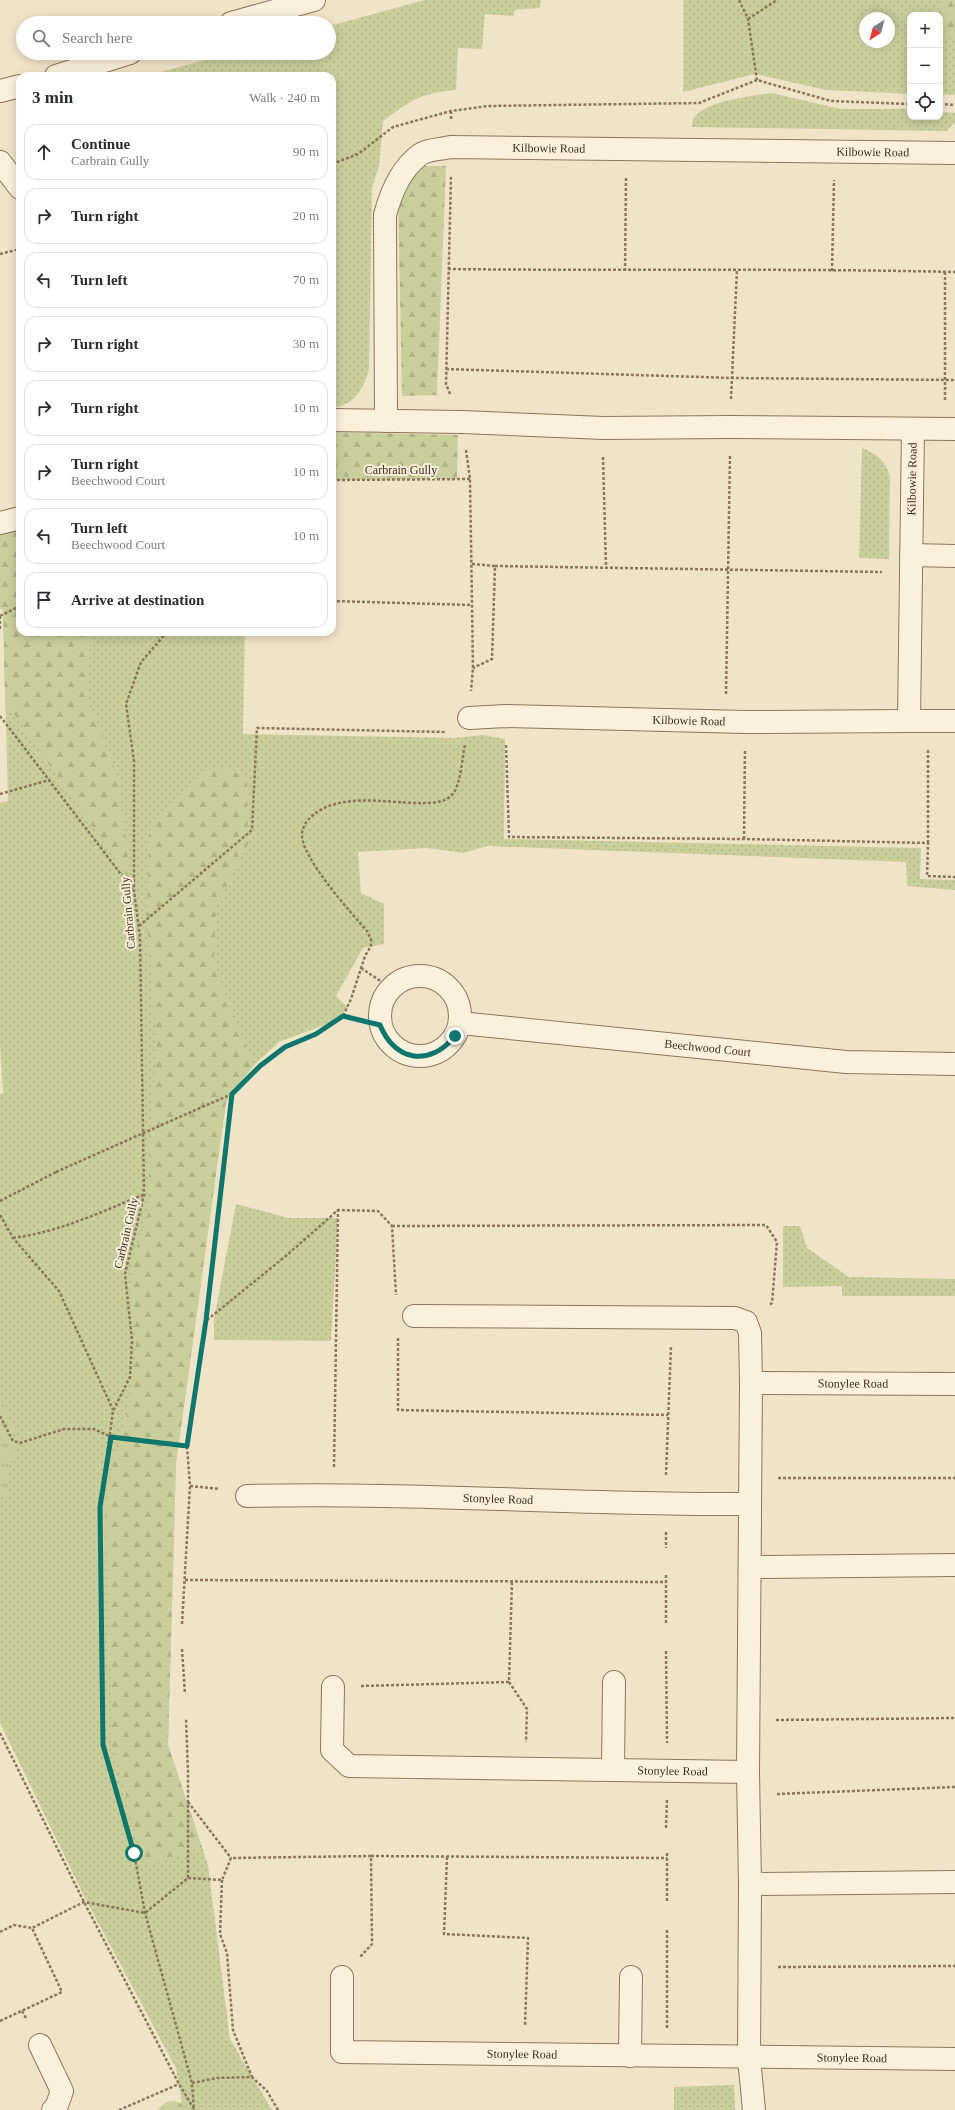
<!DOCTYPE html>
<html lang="en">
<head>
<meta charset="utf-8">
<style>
	:root { --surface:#fff; --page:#f7f7f7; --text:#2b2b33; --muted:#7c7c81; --line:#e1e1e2 }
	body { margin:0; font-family:Georgia,serif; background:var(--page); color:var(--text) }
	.controls { position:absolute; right:12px; top:12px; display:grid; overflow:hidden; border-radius:8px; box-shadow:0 2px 10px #0003 }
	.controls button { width:36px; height:36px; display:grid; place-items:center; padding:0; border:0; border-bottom:1px solid var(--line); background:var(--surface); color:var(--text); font:20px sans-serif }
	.compass { position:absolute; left:859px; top:12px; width:36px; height:36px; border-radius:50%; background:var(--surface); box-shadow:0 2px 10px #0003; rotate:216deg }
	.stop { position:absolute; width:12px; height:12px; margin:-9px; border:3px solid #0f766e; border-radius:50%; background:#fff }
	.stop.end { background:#0f766e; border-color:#fff; box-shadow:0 1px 4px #0008 }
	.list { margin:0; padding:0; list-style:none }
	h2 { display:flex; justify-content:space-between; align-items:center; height:52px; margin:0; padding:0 16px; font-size:17px }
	h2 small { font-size:13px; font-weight:400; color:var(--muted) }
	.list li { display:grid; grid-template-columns:26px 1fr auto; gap:12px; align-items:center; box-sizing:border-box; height:56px; margin:0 8px 8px; padding:0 8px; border:1px solid var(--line); border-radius:12px }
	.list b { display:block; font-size:15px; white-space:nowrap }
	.list p { margin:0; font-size:13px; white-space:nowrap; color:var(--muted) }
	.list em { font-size:13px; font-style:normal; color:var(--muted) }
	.icon { flex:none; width:22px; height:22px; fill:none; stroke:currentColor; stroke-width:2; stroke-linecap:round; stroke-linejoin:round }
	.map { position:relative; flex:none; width:955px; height:2110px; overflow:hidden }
	.search { position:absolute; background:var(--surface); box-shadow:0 2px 10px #0003; left:16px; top:16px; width:320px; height:44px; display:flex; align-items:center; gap:10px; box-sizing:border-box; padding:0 14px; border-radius:22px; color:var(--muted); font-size:15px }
	.panel { position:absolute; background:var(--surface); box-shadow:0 2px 10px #0003; left:16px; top:72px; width:320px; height:564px; border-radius:12px }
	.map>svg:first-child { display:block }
	.grass { fill:url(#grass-dots); fill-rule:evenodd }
	.forest { fill:url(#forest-firs) }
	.park { fill:url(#park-tufts) }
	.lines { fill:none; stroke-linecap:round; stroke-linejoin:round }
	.minor-casing { stroke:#8d765c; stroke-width:24 }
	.path { stroke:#8d765c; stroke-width:2.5; stroke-dasharray:3 2; stroke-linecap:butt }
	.minor { stroke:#faf1dc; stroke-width:22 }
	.path-bridge { stroke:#8d765c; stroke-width:2.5; stroke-dasharray:3 2; stroke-linecap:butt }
	.route { stroke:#0f766e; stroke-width:5 }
	.labels { text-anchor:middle; stroke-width:4; stroke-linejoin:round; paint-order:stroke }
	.street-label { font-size:12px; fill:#3d2e20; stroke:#f7eed8 }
</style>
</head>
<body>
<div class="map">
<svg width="955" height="2110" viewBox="0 0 955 2110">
	<defs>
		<pattern id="grass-dots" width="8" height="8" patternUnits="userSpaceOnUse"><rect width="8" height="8" fill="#c9cf9b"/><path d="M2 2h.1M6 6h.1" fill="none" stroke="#aeb285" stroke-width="1.8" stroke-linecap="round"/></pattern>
		<pattern id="forest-firs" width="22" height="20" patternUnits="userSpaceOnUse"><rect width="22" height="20" fill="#c9cf9b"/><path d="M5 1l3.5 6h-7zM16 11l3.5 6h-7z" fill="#aeb285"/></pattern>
		<pattern id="park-tufts" width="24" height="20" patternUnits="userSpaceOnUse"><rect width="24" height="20" fill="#c9cf9b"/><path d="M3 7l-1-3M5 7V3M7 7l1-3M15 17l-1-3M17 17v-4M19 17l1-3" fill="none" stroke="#aeb285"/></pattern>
	</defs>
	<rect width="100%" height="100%" fill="#f0e4c8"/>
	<g class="grass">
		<path d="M 425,0 L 541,0 L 540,8 L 514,10 L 514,16 L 485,14 L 482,49 L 458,48 L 456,90 C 422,92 410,101 383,121 L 379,167 L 372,187 L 369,369 C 364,388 354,407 332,407 L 332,76 L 146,76 L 231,53 L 329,53 L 329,26 Z"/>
		<path d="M 683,0 L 955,0 L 955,95 L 940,94 L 940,15 L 910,15 L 910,94 L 826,90 L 755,74 L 683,92 ZM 865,18 L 889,18 L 889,42 L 865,42 Z"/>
		<path d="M 771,93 L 841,109 L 910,109 L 910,117 L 940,117 L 940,112 L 955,113 L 955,122 L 947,131 L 692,127 C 692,125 692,120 694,118 C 704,101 752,96 771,93 Z"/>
		<path d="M 862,448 C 877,454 885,460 890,476 L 889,559 L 859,558 Z"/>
		<path d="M 0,535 L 20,632 L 245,632 L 243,734 L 455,738 L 483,735 L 505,739 L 504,839 L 921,848 L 920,879 L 955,880 L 955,890 L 907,886 L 906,862 L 487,846 L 464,853 L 426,848 L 358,852 L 361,893 L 384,904 L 384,944 L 363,948 L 336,996 L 348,1007 L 335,1021 L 279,1042 L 254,1065 L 226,1102 L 176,1463 L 168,1745 L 208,1865 L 230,2039 L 272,2110 L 158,2110 C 166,2101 171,2100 182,2103 L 176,2068 L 86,1900 L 0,1723 L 0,1094 L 3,1093 L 0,1045 L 0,803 L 8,801 L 3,609 L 0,609 Z"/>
		<path d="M 236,1204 L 289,1218 L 338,1218 L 331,1341 L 214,1340 L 214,1319 Z"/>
		<path d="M 783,1226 L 800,1226 L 807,1248 L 849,1277 L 955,1279 L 955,1296 L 842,1296 L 842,1286 L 783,1287 Z"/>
		<path d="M 734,2085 L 735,2110 L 674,2110 L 674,2087 Z"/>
	</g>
	<g class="forest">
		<path d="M 944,0 L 955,0 L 955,40 L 940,33 L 940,15 L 937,15 L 937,8 Z"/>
		<path d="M 419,166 L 446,166 L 437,395 L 402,396 L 398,192 Z"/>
		<path d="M 332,432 L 458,435 L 457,479 L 332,480 Z"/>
		<path d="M 20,529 L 20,632 L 92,632 L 86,691 L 119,782 L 130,880 L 5,701 L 3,609 L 0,609 L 0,535 Z"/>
		<path d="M 218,766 L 247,776 L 248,844 L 216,907 L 214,964 L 254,1065 L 226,1102 L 176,1463 L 168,1745 L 202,1847 L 169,1860 L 144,1863 L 112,1743 L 105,1509 L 115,1450 L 129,1409 L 136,1346 L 130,1293 L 134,1255 L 149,1211 L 149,1145 L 157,1046 L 147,925 L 149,831 L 200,775 Z"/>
		<path d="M 175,2101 L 182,2104 L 184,2110 L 158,2110 L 166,2102 Z"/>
	</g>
	<path class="park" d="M 0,1398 L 20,1443 L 8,1469 L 9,1494 L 0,1499 Z"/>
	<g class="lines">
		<defs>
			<g id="minor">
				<path d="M 231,23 L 314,0"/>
				<path d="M 56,76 L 130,53"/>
				<path d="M 0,91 L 20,86"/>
				<path d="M 0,162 L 20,188"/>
				<path d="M 332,420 L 462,422 L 603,428 L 730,427 L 955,429"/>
				<path id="s1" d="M 386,421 L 385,215 C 391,192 401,168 421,154 C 428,149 443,149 451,147 L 955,153"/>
				<path d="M 913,429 L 909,721 L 955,721"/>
				<path d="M 0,523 L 20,518"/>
				<path d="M 911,555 L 955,556"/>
				<path id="s2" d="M 469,718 L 505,716 L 745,722 L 909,721"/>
				<circle cx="420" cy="1016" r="40"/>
				<path id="s3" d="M 460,1023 L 846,1062 L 955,1064"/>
				<path d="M 414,1316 L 735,1318 L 746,1322 L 750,1333 L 751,1383 L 748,1772 L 750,1884 L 749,2058 L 754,2110"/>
				<path id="s4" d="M 751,1383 L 955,1384"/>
				<path id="s5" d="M 247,1496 C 414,1492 581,1505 749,1504"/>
				<path d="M 751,1567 L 955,1565"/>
				<path id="s6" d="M 333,1687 L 332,1750 L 349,1766 L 748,1772"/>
				<path d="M 613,1770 L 614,1682"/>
				<path d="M 750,1884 L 955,1882"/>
				<path id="s7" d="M 342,1977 L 342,2052 L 955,2059"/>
				<path d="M 40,2045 L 62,2091 L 56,2108 L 53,2110"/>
				<path d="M 630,2056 L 631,1977"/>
			</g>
		</defs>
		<use href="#minor" class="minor-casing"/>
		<g class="path">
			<path d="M 739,0 L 748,19 L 757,80"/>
			<path d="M 748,19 L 777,0"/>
			<path d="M 940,104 L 955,105"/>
			<path d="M 451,111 L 451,119"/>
			<path d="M 332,164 L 358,154 L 393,127 L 451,111 L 488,106 L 699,103 L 757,80 L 831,101 L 910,104"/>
			<path d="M 0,254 L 20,249"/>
			<path d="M 448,269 C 617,271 786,268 955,272"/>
			<path d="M 625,271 L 626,177"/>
			<path d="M 832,271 L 834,180"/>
			<path d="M 945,272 L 945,401"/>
			<path d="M 446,369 L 732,378 L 955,380"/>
			<path d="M 450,394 L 446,384 L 451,176"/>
			<path d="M 731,399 L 737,269"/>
			<path d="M 466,450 L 470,479 L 473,668 L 471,691"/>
			<path d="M 603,457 L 606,567"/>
			<path d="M 332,480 L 470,479"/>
			<path d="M 472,564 L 495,566 L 492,659 L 473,668"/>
			<path d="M 495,566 L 882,572"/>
			<path d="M 332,601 L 472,605"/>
			<path d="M 0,616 L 20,606"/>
			<path d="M 0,629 L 0,616"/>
			<path d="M 167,632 L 141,662 L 126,704 L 134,761 L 134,891 L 140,937 L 144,1195 L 125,1274 L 132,1340 L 130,1377 L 113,1411 L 100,1507 L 103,1745 L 134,1853 L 145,1913 L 192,2083 L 194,2110"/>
			<path d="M 726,694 L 730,455"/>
			<path d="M 0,716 L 133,890"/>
			<path d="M 506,745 L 509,837 L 744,839 L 928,843 L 927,876 L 955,877"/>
			<path d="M 928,750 L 928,843"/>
			<path d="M 0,794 L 49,780"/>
			<path d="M 744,839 L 745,749"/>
			<path d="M 139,926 L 252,830 L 257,728 L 446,732"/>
			<path d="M 361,968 L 391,988"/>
			<path d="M 343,1016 L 380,1025"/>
			<path d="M 193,1111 L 232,1094 L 259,1066 L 285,1047 L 316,1034 L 343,1016 L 351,999 L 365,956 L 371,946 L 371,939 L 367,931 C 352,914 300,856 302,834 C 302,829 306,821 310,818 C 346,781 431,818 452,795 C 461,785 462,758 465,745"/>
			<path d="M 0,1201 L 56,1172"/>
			<path d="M 0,1215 L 13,1238 L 59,1291 L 113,1410"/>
			<path d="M 392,1226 L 766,1225 L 777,1242 L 772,1303 L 769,1305"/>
			<path d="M 13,1238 C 59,1232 101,1212 143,1195"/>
			<path d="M 207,1320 L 287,1255 L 338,1210 L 378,1211 L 392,1226 L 396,1295"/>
			<path d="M 398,1338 L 398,1410 L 668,1415"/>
			<path d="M 0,1416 L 13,1441 L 20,1443 L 64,1429 L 94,1429 L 111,1437 L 187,1446"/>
			<path d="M 334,1467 L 338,1210"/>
			<path d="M 666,1475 L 671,1346"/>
			<path d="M 778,1478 L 955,1478"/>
			<path d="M 190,1486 L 220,1489"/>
			<path d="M 666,1532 L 666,1548"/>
			<path d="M 185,1580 L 666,1582"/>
			<path d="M 666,1623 L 666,1573"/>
			<path d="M 182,1624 L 190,1486 L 187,1446 L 206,1320 L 232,1094"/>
			<path d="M 182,1649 L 185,1694"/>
			<path d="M 666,1651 L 667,1743"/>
			<path d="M 509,1682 L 527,1709 L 526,1742"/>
			<path d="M 361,1686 L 509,1682 L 512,1581"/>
			<path d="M 776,1720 L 955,1718"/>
			<path d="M 0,1733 L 84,1902 L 179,2084 L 194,2109"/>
			<path d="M 777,1794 L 955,1787"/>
			<path d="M 188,1802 L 231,1858"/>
			<path d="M 666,1828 L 667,1798"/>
			<path d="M 667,1853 L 667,1902"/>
			<path d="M 371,1856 L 667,1858"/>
			<path d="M 447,1857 L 444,1934 L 528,1938 L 525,2026"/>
			<path d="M 188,1878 L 222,1880 L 231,1858 L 371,1856 L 372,1944 L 360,1957"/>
			<path d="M 222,1880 L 220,1934 L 227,1953 L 233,2030 L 252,2077"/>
			<path d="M 0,1932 L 14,1925 L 32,1928"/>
			<path d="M 778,1967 L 955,1966"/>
			<path d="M 22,2011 L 27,2020"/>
			<path d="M 0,2021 L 62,1992 L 32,1928 L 84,1902 L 145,1913 L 188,1878 L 188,1773 L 186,1718"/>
			<path d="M 667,2028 L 667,1930"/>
			<path d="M 192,2083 L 217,2078 L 252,2077 L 267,2091 L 278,2110"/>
			<path d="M 119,2110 L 179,2084"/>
		</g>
		<use href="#minor" class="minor"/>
		<path class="path-bridge" d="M 56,1172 L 193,1111"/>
	</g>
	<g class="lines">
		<path class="route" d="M 134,1853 L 103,1745 L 100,1507 L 111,1437 L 187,1446 L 206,1320 L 232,1094 L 260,1066 L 285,1047 L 316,1034 L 343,1016 L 380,1025 C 395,1062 430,1067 455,1036"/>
	</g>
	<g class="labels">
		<g class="street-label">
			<text dy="4" stroke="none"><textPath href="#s1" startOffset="407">Kilbowie Road</textPath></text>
			<text dy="4" stroke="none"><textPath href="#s1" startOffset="731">Kilbowie Road</textPath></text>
			<text x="401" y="474">Carbrain Gully</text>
			<text transform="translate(912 479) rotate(-89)" y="4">Kilbowie Road</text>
			<text dy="4" stroke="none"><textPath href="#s2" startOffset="220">Kilbowie Road</textPath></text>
			<text transform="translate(128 913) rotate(-95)" y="4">Carbrain Gully</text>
			<text dy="4" stroke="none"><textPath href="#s3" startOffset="249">Beechwood Court</textPath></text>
			<text transform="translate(126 1233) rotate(-77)" y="4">Carbrain Gully</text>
			<text dy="4" stroke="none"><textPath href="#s4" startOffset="102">Stonylee Road</textPath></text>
			<text dy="4" stroke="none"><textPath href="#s5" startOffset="251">Stonylee Road</textPath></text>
			<text dy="4" stroke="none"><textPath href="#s6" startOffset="410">Stonylee Road</textPath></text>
			<text dy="4" stroke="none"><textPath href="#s7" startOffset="255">Stonylee Road</textPath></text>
			<text dy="4" stroke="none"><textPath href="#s7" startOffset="585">Stonylee Road</textPath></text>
		</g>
	</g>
</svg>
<div class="controls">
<button>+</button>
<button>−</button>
<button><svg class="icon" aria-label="locate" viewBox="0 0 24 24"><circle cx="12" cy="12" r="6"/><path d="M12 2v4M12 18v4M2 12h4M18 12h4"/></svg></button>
</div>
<svg class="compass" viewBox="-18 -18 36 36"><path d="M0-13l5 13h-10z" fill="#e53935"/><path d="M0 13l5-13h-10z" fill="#7c7c81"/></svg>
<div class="stop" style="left:134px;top:1853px"></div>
<div class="stop end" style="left:455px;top:1036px"></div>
<div class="search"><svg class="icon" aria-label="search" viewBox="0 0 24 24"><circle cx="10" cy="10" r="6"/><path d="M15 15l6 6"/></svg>Search here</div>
<section class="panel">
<h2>3 min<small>Walk · 240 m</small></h2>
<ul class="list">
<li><svg class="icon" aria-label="ahead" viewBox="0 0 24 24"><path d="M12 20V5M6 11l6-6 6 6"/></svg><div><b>Continue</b><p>Carbrain Gully</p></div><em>90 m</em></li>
<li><svg class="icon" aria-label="right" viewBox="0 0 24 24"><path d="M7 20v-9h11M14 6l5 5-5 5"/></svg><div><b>Turn right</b></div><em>20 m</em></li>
<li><svg class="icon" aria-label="left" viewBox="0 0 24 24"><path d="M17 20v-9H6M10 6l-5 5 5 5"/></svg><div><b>Turn left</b></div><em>70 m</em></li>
<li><svg class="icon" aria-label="right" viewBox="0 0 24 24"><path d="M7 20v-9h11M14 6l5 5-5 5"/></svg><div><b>Turn right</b></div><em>30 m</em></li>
<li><svg class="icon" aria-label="right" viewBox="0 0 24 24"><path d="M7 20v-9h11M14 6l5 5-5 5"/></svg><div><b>Turn right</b></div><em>10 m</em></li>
<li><svg class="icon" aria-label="right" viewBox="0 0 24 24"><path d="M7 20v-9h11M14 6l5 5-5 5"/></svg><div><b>Turn right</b><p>Beechwood Court</p></div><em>10 m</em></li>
<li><svg class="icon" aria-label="left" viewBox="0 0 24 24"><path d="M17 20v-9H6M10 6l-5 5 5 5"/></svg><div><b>Turn left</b><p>Beechwood Court</p></div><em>10 m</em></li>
<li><svg class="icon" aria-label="arrive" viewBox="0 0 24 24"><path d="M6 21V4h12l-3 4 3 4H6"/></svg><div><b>Arrive at destination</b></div></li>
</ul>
</section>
</div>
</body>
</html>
